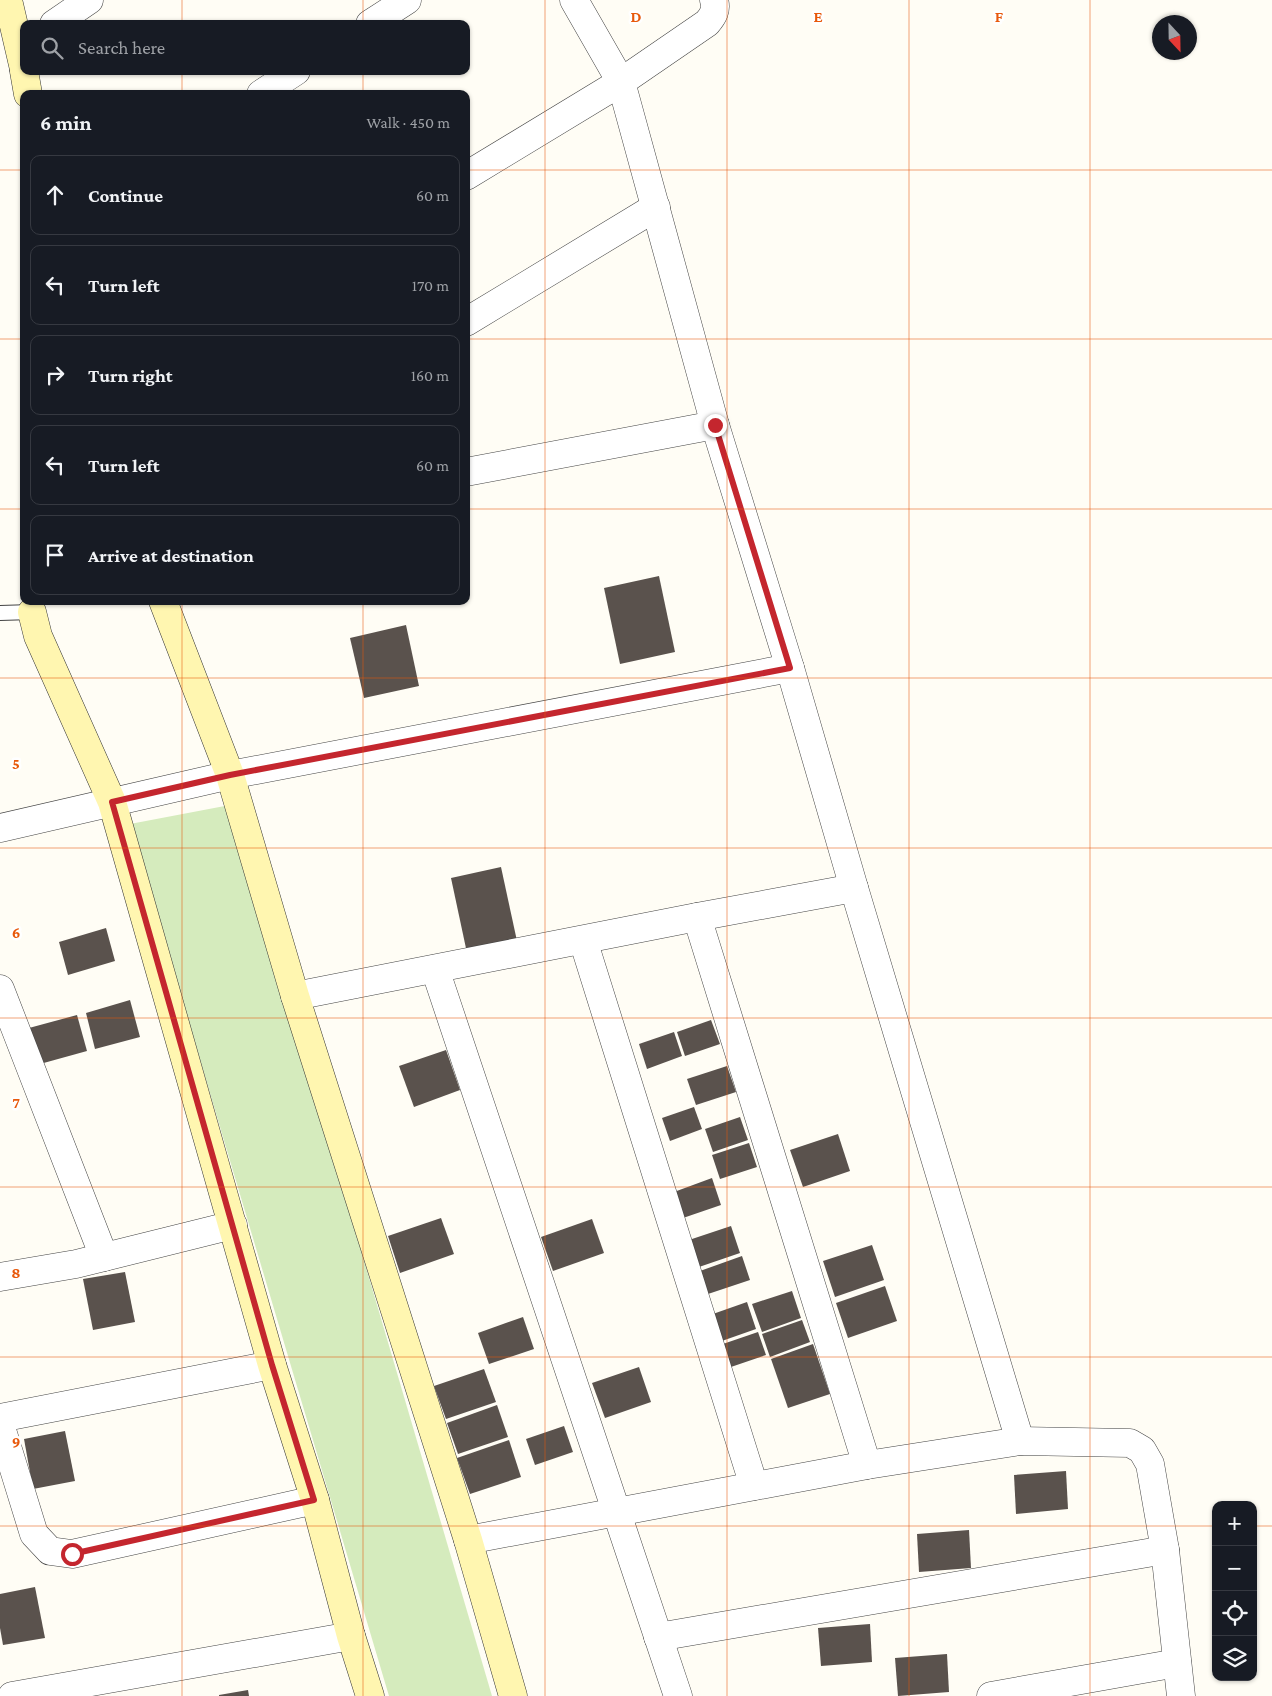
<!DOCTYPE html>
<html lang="en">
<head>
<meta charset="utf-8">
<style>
	:root { --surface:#171b24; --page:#20242c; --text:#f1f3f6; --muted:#9ea1a6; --line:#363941 }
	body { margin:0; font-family:"Crimson Pro",serif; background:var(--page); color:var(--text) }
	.controls { position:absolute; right:15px; bottom:15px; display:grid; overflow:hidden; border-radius:10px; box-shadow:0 1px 4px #0004 }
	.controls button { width:45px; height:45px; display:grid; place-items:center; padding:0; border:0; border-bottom:1px solid var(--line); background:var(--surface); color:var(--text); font:25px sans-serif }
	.compass { position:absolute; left:1152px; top:15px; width:45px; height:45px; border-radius:50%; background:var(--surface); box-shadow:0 1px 4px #0004; rotate:158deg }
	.stop { position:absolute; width:15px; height:15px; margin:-11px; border:4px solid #c4262e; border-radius:50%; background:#fff }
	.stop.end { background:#c4262e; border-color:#fff; box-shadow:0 1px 5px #0008 }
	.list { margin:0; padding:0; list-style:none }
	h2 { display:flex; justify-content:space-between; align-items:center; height:65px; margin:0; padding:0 20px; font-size:21px }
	h2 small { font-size:16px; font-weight:400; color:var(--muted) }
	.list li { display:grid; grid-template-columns:32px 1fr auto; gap:15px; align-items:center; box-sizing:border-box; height:80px; margin:0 10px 10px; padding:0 10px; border:1px solid var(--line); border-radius:10px }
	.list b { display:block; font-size:19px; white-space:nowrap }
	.list em { font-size:16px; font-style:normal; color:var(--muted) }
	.icon { flex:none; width:28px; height:28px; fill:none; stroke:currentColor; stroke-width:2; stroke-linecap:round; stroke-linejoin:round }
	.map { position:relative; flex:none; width:1272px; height:1696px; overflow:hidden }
	.search { position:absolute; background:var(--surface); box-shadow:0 1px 4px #0004; left:20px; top:20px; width:450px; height:55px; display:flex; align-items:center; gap:12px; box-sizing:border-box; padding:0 18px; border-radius:10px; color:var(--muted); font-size:19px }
	.panel { position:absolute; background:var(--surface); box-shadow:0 1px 4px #0004; left:20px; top:90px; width:450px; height:515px; border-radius:10px }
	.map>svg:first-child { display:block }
	.green { fill:#d5ebbd }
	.building { fill:#5a524d }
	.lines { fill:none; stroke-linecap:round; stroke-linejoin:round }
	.lane-casing { stroke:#444; stroke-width:16 }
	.street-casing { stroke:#444; stroke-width:29 }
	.secondary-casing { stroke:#333; stroke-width:29 }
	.lane { stroke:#fff; stroke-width:14 }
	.street { stroke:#fff; stroke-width:28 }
	.secondary { stroke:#fff6b0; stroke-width:28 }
	.route { stroke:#c4262e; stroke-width:6 }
	.grid { fill:none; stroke:#e8590c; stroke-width:1; stroke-opacity:0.55 }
	.grid-label { font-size:16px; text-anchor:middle; font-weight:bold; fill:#e8590c; stroke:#fff; stroke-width:5; stroke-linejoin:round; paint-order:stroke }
</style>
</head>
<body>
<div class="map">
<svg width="1272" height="1696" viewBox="0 0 1272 1696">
	<rect width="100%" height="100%" fill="#fffdf5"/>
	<path class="green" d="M 230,805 L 492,1696 L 389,1696 L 130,824 Z"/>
	<g class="building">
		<path d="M 659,576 L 675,652 L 620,664 L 604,588 Z"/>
		<path d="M 406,625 L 419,686 L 364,698 L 350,638 Z"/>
		<path d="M 501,867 L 517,941 L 467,953 L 451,878 Z"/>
		<path d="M 106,928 L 115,961 L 68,975 L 59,942 Z"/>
		<path d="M 130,1000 L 140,1037 L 95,1049 L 86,1013 Z"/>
		<path d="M 77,1015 L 87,1051 L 40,1064 L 29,1028 Z"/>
		<path d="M 711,1020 L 720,1044 L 685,1056 L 677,1032 Z"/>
		<path d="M 674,1032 L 682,1056 L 647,1069 L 639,1044 Z"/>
		<path d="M 446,1050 L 460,1090 L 414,1107 L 399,1066 Z"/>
		<path d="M 727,1066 L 736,1092 L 696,1105 L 687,1079 Z"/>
		<path d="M 694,1107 L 702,1129 L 670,1141 L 662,1118 Z"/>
		<path d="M 740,1117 L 748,1140 L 713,1152 L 705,1129 Z"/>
		<path d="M 838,1134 L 850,1171 L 803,1187 L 790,1150 Z"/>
		<path d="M 749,1143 L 757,1167 L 720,1179 L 712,1155 Z"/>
		<path d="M 712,1178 L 721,1205 L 683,1218 L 674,1192 Z"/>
		<path d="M 441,1218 L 454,1254 L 400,1273 L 388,1236 Z"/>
		<path d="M 592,1219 L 604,1253 L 553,1271 L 541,1237 Z"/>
		<path d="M 731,1226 L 740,1253 L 699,1267 L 689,1240 Z"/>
		<path d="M 872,1245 L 884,1280 L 835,1297 L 823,1261 Z"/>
		<path d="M 742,1256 L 750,1280 L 708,1294 L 700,1271 Z"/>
		<path d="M 125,1272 L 135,1322 L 93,1330 L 83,1279 Z"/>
		<path d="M 885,1286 L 897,1321 L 848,1338 L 836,1303 Z"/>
		<path d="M 792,1291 L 801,1318 L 762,1332 L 752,1304 Z"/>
		<path d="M 747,1302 L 756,1329 L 719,1342 L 710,1315 Z"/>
		<path d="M 523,1317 L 534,1349 L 489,1364 L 478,1333 Z"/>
		<path d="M 802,1320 L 810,1342 L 770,1357 L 762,1334 Z"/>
		<path d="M 758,1332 L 766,1355 L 728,1368 L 720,1345 Z"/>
		<path d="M 813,1344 L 830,1394 L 788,1408 L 771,1359 Z"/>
		<path d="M 639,1367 L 651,1402 L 605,1418 L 592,1383 Z"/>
		<path d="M 484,1369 L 496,1402 L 446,1419 L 434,1386 Z"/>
		<path d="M 497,1405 L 508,1437 L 458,1454 L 447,1423 Z"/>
		<path d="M 564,1426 L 573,1452 L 535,1465 L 526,1439 Z"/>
		<path d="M 65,1431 L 75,1481 L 33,1489 L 24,1439 Z"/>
		<path d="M 509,1440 L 521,1477 L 470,1494 L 457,1458 Z"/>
		<path d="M 1066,1471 L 1068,1509 L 1016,1514 L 1014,1475 Z"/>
		<path d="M 969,1530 L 971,1568 L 919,1572 L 917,1534 Z"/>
		<path d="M 35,1587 L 45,1638 L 3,1645 L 0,1628 L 0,1594 Z"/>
		<path d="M 870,1624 L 872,1662 L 821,1666 L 818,1628 Z"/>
		<path d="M 947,1654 L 949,1692 L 898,1696 L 895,1658 Z"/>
		<path d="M 248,1690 L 249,1696 L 219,1696 L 219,1695 Z"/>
	</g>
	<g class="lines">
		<defs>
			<path id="lane" d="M 0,613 L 32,612"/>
			<g id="street">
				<path d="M 574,0 L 621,82 L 707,23 C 713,16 717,10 714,0"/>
				<path d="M 54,24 L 89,0"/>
				<path d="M 370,24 L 407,0"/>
				<path d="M 261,94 L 296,71"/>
				<path d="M 466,176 L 621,82 L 715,425 L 790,668 L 854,888 L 1020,1441"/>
				<path d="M 466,322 L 656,207"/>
				<path d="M 466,472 L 715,425"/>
				<path d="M 0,828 L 230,775 L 790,668"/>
				<path d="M 697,917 L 867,1465"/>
				<path d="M 583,940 L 754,1486"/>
				<path d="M 435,969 L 678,1696"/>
				<path d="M 0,989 L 104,1257"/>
				<path d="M 295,996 L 697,917 L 854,888"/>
				<path d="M 0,1277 L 76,1264 L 233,1225"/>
				<path d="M 0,1418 L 272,1365"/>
				<path d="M 0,1424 L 34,1534 L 50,1551 L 72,1554 L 315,1500"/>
				<path d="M 468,1540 L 867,1465 L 1020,1441 L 1130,1443 L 1142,1450 L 1150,1464 L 1165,1550 L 1181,1696"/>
				<path d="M 658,1637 L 1165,1550"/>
				<path d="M 12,1696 L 351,1636"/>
				<path d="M 991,1696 L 1177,1663"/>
			</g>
			<g id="secondary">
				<path d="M 8,0 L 24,69"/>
				<path d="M 24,71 L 28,94"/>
				<path d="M 163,601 L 230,775 L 295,996 L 468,1540 L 513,1696"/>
				<path d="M 32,612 L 38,636 L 112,802 L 272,1365 L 315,1500 L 351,1636 L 370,1696"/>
			</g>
		</defs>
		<use href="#lane" class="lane-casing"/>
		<use href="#street" class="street-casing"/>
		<use href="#secondary" class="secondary-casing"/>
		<use href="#lane" class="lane"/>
		<use href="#street" class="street"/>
		<use href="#secondary" class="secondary"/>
	</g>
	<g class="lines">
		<path class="route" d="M 72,1554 L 314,1500 L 272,1365 L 112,802 L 230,775 L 790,668 L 715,425"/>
	</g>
	<path class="grid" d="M 182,0 L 182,24M 363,0 L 363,24M 545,0 L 545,1696M 727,0 L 727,1696M 909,0 L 909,1696M 1090,0 L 1090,1696M 182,71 L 182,94M 363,71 L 363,94M 0,170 L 24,170M 466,170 L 1272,170M 0,339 L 24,339M 466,339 L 1272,339M 0,509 L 24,509M 466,509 L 1272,509M 182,601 L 182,1696M 363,601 L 363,1696M 0,678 L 1272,678M 0,848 L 1272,848M 0,1018 L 1272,1018M 0,1187 L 1272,1187M 0,1357 L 1272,1357M 0,1526 L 1216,1526M 1253,1526 L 1272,1526"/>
	<g class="grid-label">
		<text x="636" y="22">D</text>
		<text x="818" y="22">E</text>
		<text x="999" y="22">F</text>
		<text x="16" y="769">5</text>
		<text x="16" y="938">6</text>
		<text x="16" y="1108">7</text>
		<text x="16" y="1278">8</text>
		<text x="16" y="1447">9</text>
	</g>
</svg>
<div class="controls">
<button>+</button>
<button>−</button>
<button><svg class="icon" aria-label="locate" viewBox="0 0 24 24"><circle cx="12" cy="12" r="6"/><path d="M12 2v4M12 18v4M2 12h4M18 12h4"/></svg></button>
<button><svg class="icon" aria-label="layers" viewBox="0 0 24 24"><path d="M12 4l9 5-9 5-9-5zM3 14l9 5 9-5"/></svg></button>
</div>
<svg class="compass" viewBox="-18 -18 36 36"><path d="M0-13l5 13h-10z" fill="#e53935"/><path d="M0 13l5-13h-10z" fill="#9ea1a6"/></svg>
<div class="stop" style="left:72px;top:1554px"></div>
<div class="stop end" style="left:715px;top:425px"></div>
<div class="search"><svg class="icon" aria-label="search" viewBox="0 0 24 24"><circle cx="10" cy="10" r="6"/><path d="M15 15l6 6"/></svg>Search here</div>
<section class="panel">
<h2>6 min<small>Walk · 450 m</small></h2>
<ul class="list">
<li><svg class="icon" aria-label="ahead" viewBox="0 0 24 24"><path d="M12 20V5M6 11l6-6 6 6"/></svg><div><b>Continue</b></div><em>60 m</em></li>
<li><svg class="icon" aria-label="left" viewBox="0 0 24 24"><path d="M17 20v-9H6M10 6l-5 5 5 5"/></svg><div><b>Turn left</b></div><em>170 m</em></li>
<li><svg class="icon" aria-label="right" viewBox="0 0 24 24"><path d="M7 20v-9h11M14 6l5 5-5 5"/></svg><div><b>Turn right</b></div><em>160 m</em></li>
<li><svg class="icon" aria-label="left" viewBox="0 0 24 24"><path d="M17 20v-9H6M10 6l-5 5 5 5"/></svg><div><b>Turn left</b></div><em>60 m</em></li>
<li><svg class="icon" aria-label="arrive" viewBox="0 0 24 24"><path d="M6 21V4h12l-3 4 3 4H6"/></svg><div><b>Arrive at destination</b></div></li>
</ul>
</section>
</div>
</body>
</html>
